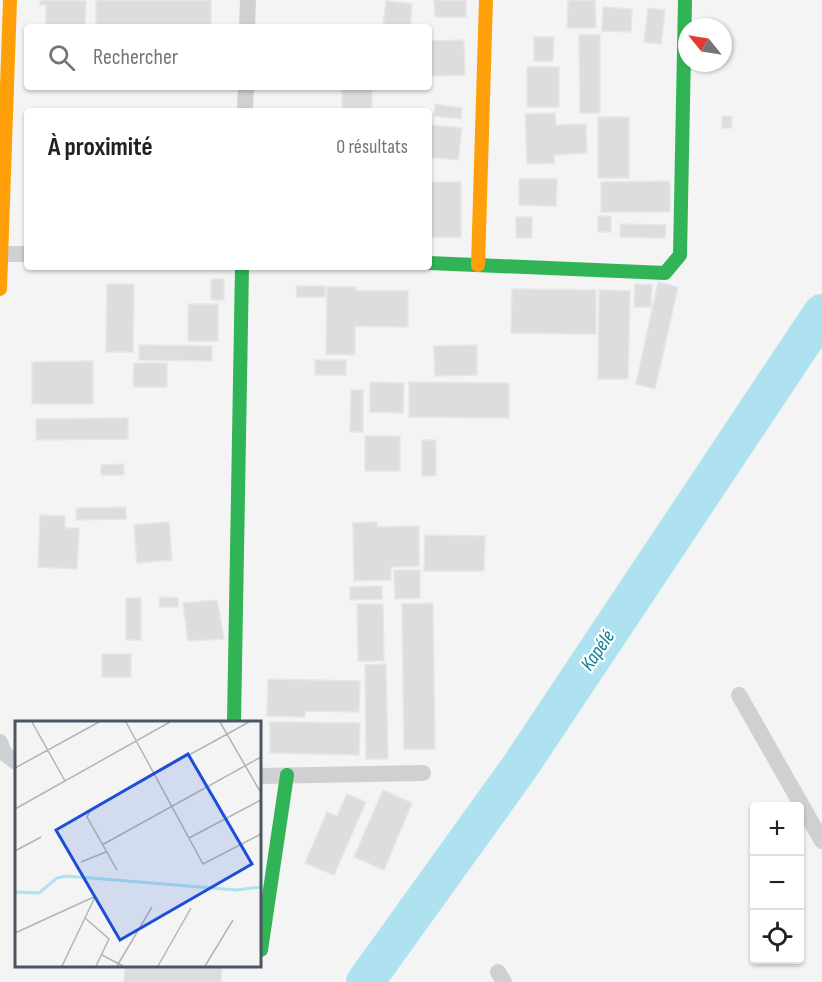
<!DOCTYPE html>
<html lang="fr">
<head>
<meta charset="utf-8">
<style>
	:root { --surface:#fff; --page:#f2f2f2; --text:#202124; --muted:#757577; --line:#e0e0e0 }
	body { margin:0; font-family:"Sofia Sans Condensed",sans-serif; background:var(--page); color:var(--text) }
	.controls { position:absolute; right:18px; bottom:18px; display:grid; overflow:hidden; border-radius:6px; box-shadow:0 2px 4px #0004 }
	.controls button { width:54px; height:54px; display:grid; place-items:center; padding:0; border:0; border-bottom:2px solid var(--line); background:var(--surface); color:var(--text); font:30px sans-serif }
	.compass { position:absolute; left:678px; top:18px; width:54px; height:54px; border-radius:50%; background:var(--surface); box-shadow:0 2px 4px #0004; rotate:300deg }
	.list { margin:0; padding:0; list-style:none }
	h2 { display:flex; justify-content:space-between; align-items:center; height:78px; margin:0; padding:0 24px; font-size:26px }
	h2 small { font-size:20px; font-weight:400; color:var(--muted) }
	.icon { flex:none; width:33px; height:33px; fill:none; stroke:currentColor; stroke-width:2; stroke-linecap:round; stroke-linejoin:round }
	.map { position:relative; flex:none; width:822px; height:982px; overflow:hidden }
	.search { position:absolute; background:var(--surface); box-shadow:0 2px 4px #0004; left:24px; top:24px; width:408px; height:66px; display:flex; align-items:center; gap:15px; box-sizing:border-box; padding:0 21px; border-radius:6px; color:var(--muted); font-size:22px }
	.panel { position:absolute; background:var(--surface); box-shadow:0 2px 4px #0004; left:24px; top:108px; width:408px; height:162px; border-radius:6px }
	.map>svg:first-child { display:block }
	.lines { fill:none; stroke-linecap:round; stroke-linejoin:round }
	.river { stroke:#aee2f0; stroke-width:38 }
	.building { fill:#ddddde; stroke:#e5e6e7; stroke-width:1.5 }
	.street { stroke:#ced0d2; stroke-width:16 }
	.fast { stroke:#30b455; stroke-width:14 }
	.slow { stroke:#ff9f0a; stroke-width:14 }
	.labels { text-anchor:middle; stroke-width:4.5; stroke-linejoin:round; paint-order:stroke }
	.water-label { font-size:20px; font-style:italic; fill:#0c7c9b; stroke:#fff }
	.inset-river { fill:none; stroke:#aee2f0; stroke-width:3 }
	.inset-road { fill:none; stroke:#b0b5b9; stroke-width:1.5 }
	.view { fill:#1d4ed8; fill-opacity:0.15; stroke:#1d4ed8; stroke-width:3 }
	.inset-edge { fill:none; stroke:#4a5661; stroke-width:3 }
</style>
</head>
<body>
<div class="map">
<svg width="822" height="982" viewBox="0 0 822 982">
	<rect width="100%" height="100%" fill="#f4f4f4"/>
	<g class="lines">
		<path class="river" d="M 365,982 L 519,768 L 822,313"/>
	</g>
	<g class="building">
		<path d="M 40,0 L 86,1 L 85,27 L 46,27 L 46,5 L 40,5 Z"/>
		<rect x="96" y="0" width="115" height="27"/>
		<path d="M 434,0 L 466,0 L 466,17 L 435,17 Z"/>
		<path d="M 568,0 L 595,0 L 596,28 L 567,28 Z"/>
		<path d="M 386,1 L 412,4 L 410,27 L 383,27 Z"/>
		<path d="M 603,7 L 632,9 L 631,32 L 602,31 Z"/>
		<path d="M 648,8 L 665,10 L 661,44 L 644,42 Z"/>
		<path d="M 579,35 L 600,35 L 600,113 L 580,113 Z"/>
		<path d="M 534,37 L 554,37 L 553,61 L 534,61 Z"/>
		<path d="M 464,40 L 465,75 L 431,76 L 429,41 Z"/>
		<rect x="527" y="67" width="32" height="40"/>
		<rect x="342" y="87" width="30" height="24"/>
		<path d="M 435,104 L 462,108 L 461,119 L 434,116 Z"/>
		<path d="M 555,113 L 556,125 L 586,124 L 587,153 L 554,155 L 555,163 L 527,164 L 525,114 Z"/>
		<rect x="722" y="116" width="10" height="12"/>
		<rect x="598" y="117" width="31" height="61"/>
		<path d="M 429,125 L 462,128 L 458,160 L 429,157 Z"/>
		<path d="M 519,179 L 557,179 L 556,206 L 519,205 Z"/>
		<path d="M 670,181 L 670,212 L 601,212 L 601,182 Z"/>
		<rect x="429" y="182" width="32" height="55"/>
		<rect x="598" y="216" width="13" height="16"/>
		<rect x="516" y="217" width="16" height="21"/>
		<path d="M 620,224 L 666,225 L 665,238 L 620,237 Z"/>
		<rect x="211" y="279" width="13" height="21"/>
		<path d="M 658,282 L 678,287 L 655,389 L 636,384 Z"/>
		<path d="M 107,284 L 134,284 L 133,352 L 106,352 Z"/>
		<path d="M 635,284 L 652,285 L 651,307 L 634,307 Z"/>
		<path d="M 296,286 L 325,286 L 325,297 L 297,297 Z"/>
		<path d="M 327,287 L 356,287 L 356,291 L 408,291 L 408,327 L 355,326 L 355,355 L 326,354 Z"/>
		<path d="M 512,289 L 596,290 L 596,334 L 511,333 Z"/>
		<path d="M 599,290 L 630,291 L 628,379 L 598,379 Z"/>
		<rect x="188" y="304" width="30" height="37"/>
		<path d="M 139,345 L 212,346 L 212,361 L 139,360 Z"/>
		<path d="M 477,345 L 477,375 L 435,376 L 434,346 Z"/>
		<rect x="315" y="360" width="31" height="15"/>
		<path d="M 93,361 L 93,404 L 32,404 L 32,362 Z"/>
		<path d="M 134,363 L 167,363 L 167,387 L 133,387 Z"/>
		<path d="M 370,382 L 404,383 L 403,413 L 370,412 Z"/>
		<path d="M 409,382 L 509,383 L 509,418 L 409,417 Z"/>
		<path d="M 351,390 L 363,390 L 363,432 L 350,432 Z"/>
		<path d="M 128,418 L 128,439 L 36,440 L 36,419 Z"/>
		<rect x="365" y="436" width="35" height="35"/>
		<rect x="422" y="440" width="14" height="36"/>
		<path d="M 124,464 L 124,475 L 101,475 L 101,465 Z"/>
		<path d="M 126,507 L 126,519 L 76,520 L 76,508 Z"/>
		<path d="M 40,515 L 65,516 L 65,528 L 79,528 L 77,569 L 38,567 Z"/>
		<path d="M 169,522 L 172,560 L 137,563 L 134,525 Z"/>
		<path d="M 377,522 L 377,527 L 419,526 L 419,566 L 391,567 L 391,580 L 354,581 L 353,523 Z"/>
		<path d="M 425,535 L 485,536 L 484,571 L 424,571 Z"/>
		<path d="M 394,570 L 420,570 L 420,598 L 395,599 Z"/>
		<path d="M 382,586 L 382,599 L 350,600 L 350,587 Z"/>
		<path d="M 160,597 L 178,598 L 178,607 L 159,607 Z"/>
		<rect x="126" y="598" width="15" height="42"/>
		<path d="M 217,600 L 224,639 L 188,641 L 183,603 Z"/>
		<path d="M 433,603 L 435,749 L 404,749 L 402,604 Z"/>
		<path d="M 357,604 L 383,604 L 384,661 L 358,661 Z"/>
		<rect x="102" y="654" width="29" height="23"/>
		<path d="M 386,664 L 388,759 L 366,759 L 365,665 Z"/>
		<path d="M 268,679 L 360,681 L 359,712 L 305,711 L 305,717 L 267,716 Z"/>
		<path d="M 270,722 L 360,723 L 359,755 L 270,753 Z"/>
		<path d="M 383,790 L 412,803 L 384,870 L 354,857 Z"/>
		<path d="M 347,794 L 366,802 L 334,875 L 305,863 L 327,812 L 337,816 Z"/>
		<path d="M 125,966 L 222,966 L 221,982 L 124,982 Z"/>
	</g>
	<g class="lines">
		<g class="street">
			<path d="M 247,27 L 248,0"/>
			<path d="M 245,111 L 246,87"/>
			<path d="M 0,254 L 27,254"/>
			<path d="M 739,695 L 822,841"/>
			<path d="M 0,742 L 4,753 L 16,762"/>
			<path d="M 260,776 L 423,773"/>
			<path d="M 498,972 L 504,982"/>
		</g>
		<g class="fast">
			<path d="M 429,263 L 665,273 L 680,255 L 685,0"/>
			<path d="M 234,722 L 242,267"/>
			<path d="M 261,950 L 287,775"/>
		</g>
		<g class="slow">
			<path d="M 478,265 L 486,0"/>
			<path d="M 0,289 L 10,0"/>
		</g>
	</g>
	<g class="labels">
		<g class="water-label">
			<text transform="translate(597 650) rotate(-56)" y="7">Kapélé</text>
		</g>
	</g>
	<g transform="translate(15 721)">
		<rect width="246" height="246" fill="#f4f4f4"/>
		<path class="inset-river" d="M 0,171 L 24,172 L 42,157 L 52,155 L 221,169 L 246,166"/>
		<path class="inset-road" d="M 17,1 L 50,60M 111,1 L 188,143 L 246,113M 205,1 L 246,72M 0,47 L 84,1M 0,88 L 155,1M 174,117 L 246,79M 87,124 L 246,36M 0,130 L 26,116M 66,141 L 91,131M 102,149 L 72,96 L 76,88 L 234,1M 70,197 L 94,218 L 81,245M 0,212 L 81,175M 87,234 L 108,245M 47,245 L 80,176M 102,245 L 137,186M 143,245 L 176,187M 190,245 L 218,199"/>
		<path class="view" d="M 173,33 L 237,143 L 105,219 L 41,109 Z"/>
		<rect width="246" height="246" class="inset-edge"/>
	</g>
</svg>
<div class="controls">
<button>+</button>
<button>−</button>
<button><svg class="icon" aria-label="locate" viewBox="0 0 24 24"><circle cx="12" cy="12" r="6"/><path d="M12 2v4M12 18v4M2 12h4M18 12h4"/></svg></button>
</div>
<svg class="compass" viewBox="-18 -18 36 36"><path d="M0-13l5 13h-10z" fill="#e53935"/><path d="M0 13l5-13h-10z" fill="#757577"/></svg>
<div class="search"><svg class="icon" aria-label="search" viewBox="0 0 24 24"><circle cx="10" cy="10" r="6"/><path d="M15 15l6 6"/></svg>Rechercher</div>
<section class="panel">
<h2>À proximité<small>0 résultats</small></h2>
<ul class="list">
</ul>
</section>
</div>
</body>
</html>
